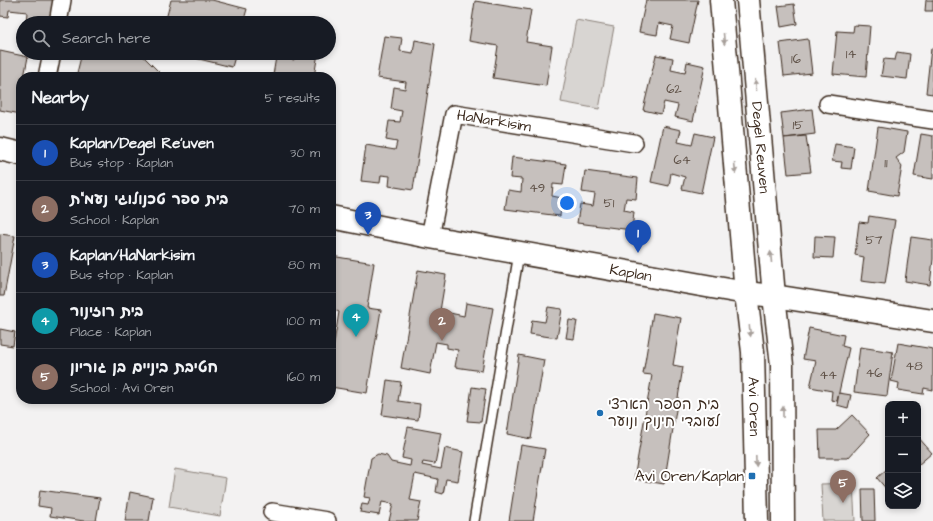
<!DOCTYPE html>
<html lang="en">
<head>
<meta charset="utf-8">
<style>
	:root { --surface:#171b24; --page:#20242c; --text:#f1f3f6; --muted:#9ea1a6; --line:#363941; --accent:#1f6fb2 }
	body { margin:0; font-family:"Architects Daughter","Playpen Sans Hebrew",sans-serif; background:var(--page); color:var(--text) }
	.controls { position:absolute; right:12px; bottom:12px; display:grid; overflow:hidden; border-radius:8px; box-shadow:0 2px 6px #0003 }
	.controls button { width:36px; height:36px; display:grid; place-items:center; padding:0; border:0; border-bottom:1px solid var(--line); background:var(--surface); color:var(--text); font:20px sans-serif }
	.you { position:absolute; left:567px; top:203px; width:14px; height:14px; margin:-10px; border:3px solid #fff; border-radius:50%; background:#1a73e8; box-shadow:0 0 0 6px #1a73e833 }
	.badge { display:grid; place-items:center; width:26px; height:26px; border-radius:50%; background:var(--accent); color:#fff; font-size:13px; font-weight:700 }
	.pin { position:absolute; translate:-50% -33px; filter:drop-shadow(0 1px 2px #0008) }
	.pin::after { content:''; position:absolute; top:21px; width:14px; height:12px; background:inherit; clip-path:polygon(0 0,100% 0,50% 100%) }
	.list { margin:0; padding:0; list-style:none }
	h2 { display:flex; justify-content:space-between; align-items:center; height:52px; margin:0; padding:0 16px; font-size:17px }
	h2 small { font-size:13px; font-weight:400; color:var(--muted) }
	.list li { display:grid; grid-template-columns:26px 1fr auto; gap:12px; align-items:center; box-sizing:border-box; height:56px; padding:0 16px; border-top:1px solid var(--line) }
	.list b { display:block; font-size:15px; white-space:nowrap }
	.list p { margin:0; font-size:13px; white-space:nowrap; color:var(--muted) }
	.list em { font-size:13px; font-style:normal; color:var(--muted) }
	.icon { flex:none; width:22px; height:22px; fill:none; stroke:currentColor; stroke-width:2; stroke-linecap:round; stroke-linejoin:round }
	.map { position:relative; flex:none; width:933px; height:521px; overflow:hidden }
	.search { position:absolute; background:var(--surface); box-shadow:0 2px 6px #0003; left:16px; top:16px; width:320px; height:44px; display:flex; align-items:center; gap:10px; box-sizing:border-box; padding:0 14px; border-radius:22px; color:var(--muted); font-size:15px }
	.panel { position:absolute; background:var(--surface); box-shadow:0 2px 6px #0003; left:16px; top:72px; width:320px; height:332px; border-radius:16px }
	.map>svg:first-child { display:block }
	.green { fill:#d8d5d2; stroke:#8a8078 }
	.building { fill:#c6c0bd; stroke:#3b2a1e }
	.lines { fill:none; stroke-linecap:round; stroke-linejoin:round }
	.lane-casing { stroke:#3b2a1e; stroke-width:12 }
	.street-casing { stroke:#3b2a1e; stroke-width:20 }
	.secondary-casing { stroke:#3b2a1e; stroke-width:25 }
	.lane { stroke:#fff; stroke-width:9 }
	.street { stroke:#fff; stroke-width:17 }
	.secondary { stroke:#fff; stroke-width:22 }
	.oneway { fill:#a79f9a }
	.poi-dot { fill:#1f6fb2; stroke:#fff; stroke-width:1.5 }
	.labels { text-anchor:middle; stroke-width:4; stroke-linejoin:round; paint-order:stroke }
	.number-label { font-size:13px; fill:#5e5046 }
	.street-label { font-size:15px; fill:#3b2a1e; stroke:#fff }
	.poi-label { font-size:15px; fill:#3b2a1e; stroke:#fff; text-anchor:start }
</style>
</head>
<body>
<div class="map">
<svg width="933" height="521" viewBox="0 0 933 521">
	<rect width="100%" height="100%" fill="#f3f2f2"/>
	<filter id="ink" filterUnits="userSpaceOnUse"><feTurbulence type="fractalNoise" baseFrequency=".025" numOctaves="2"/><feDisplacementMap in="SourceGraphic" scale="8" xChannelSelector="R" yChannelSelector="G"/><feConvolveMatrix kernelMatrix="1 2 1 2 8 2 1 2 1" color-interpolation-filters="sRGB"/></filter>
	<g filter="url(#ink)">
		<g class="green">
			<path d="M 576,20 L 614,27 L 599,109 L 561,102 Z"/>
			<path d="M 175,469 L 226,478 L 220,516 L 169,507 Z"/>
			<path d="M 853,483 L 855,521 L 823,521 L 821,484 Z"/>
		</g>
		<g class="building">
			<path d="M 0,0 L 53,0 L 50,23 L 26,23 L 27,12 L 9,10 L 8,17 L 0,16 Z"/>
			<path d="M 171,0 L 212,0 L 247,9 L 243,23 L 165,23 Z"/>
			<path d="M 646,0 L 698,0 L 689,43 L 670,39 L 673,26 L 659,23 L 657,35 L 639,32 Z"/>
			<path d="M 926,0 L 933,0 L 933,11 L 925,11 Z"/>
			<path d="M 475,1 L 531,10 L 526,42 L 552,46 L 546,86 L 493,78 L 498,46 L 469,41 Z"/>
			<path d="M 794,4 L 797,24 L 781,27 L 778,6 Z"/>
			<path d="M 854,25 L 870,26 L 866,77 L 833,74 L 837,31 L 853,32 Z"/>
			<path d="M 384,36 L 402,38 L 400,51 L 413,53 L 415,40 L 435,44 L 413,190 L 389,186 L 390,176 L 381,175 L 380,183 L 361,181 L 366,145 L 395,150 L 397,142 L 386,140 L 389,121 L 400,122 L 402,111 L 391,109 L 394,87 L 405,89 L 406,82 L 377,78 Z"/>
			<path d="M 808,39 L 812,73 L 784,76 L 780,43 Z"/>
			<path d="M 931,48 L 933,49 L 933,94 L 926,93 Z"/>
			<path d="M 0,51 L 28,57 L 24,77 L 21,77 L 21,114 L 0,110 Z"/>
			<path d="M 897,52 L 910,54 L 907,79 L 881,76 L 884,59 L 895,60 Z"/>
			<path d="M 82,53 L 140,53 L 164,77 L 76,77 Z"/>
			<path d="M 174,53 L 236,53 L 232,67 Z"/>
			<path d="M 295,53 L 318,53 L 314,77 L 285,77 L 273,75 L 276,57 L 294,60 Z"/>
			<path d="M 656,55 L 673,58 L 671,70 L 685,73 L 687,62 L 705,66 L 693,121 L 675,117 L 678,105 L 664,102 L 661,114 L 643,110 Z"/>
			<path d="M 812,109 L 815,134 L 784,138 L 781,113 Z"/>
			<path d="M 663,126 L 681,130 L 678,142 L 692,145 L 695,133 L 713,137 L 701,193 L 682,189 L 685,177 L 671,173 L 669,186 L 651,182 Z"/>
			<path d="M 878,127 L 907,132 L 904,152 L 896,158 L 902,166 L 897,196 L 869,191 Z"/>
			<path d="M 921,134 L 933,136 L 933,179 L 914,176 Z"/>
			<path d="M 806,136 L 811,172 L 788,174 L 784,138 Z"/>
			<path d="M 835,144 L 854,147 L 851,169 L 841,168 L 842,162 L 832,161 Z"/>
			<path d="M 512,157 L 566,164 L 563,185 L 553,184 L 552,196 L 562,198 L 560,216 L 505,209 L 508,190 L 521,192 L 522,179 L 510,178 Z"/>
			<path d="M 585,171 L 638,178 L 636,199 L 626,198 L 624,210 L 634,212 L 632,230 L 577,223 L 580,204 L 593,206 L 595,194 L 582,192 Z"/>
			<path d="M 869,216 L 895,220 L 885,284 L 861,281 L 864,257 L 855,255 L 859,222 L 868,223 Z"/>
			<path d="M 0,234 L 15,236 L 4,296 L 0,296 Z"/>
			<path d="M 815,236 L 835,237 L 833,258 L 814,257 Z"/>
			<path d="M 911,237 L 933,240 L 933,259 L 930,285 L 905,281 Z"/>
			<path d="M 331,256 L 374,263 L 367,308 L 381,310 L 367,393 L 331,387 L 331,362 L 339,312 L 331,308 Z"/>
			<path d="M 418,270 L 446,275 L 440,311 L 464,316 L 466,303 L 493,308 L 482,371 L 455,367 L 458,350 L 447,348 L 447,344 L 436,342 L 430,374 L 401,368 Z"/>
			<path d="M 548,307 L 562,309 L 557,338 L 530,334 L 532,320 L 545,322 Z"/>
			<path d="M 653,313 L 681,318 L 673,365 L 683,367 L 664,484 L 634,479 L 652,375 L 643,374 Z"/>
			<path d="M 569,320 L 577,321 L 574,339 L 566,338 Z"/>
			<path d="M 809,328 L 844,335 L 842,346 L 849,348 L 837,401 L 831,400 L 832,391 L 810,387 L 816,361 L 803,359 Z"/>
			<path d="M 0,329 L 15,332 L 13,346 L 0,344 Z"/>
			<path d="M 898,343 L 933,349 L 933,390 L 924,388 L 923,394 L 898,390 L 899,383 L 891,381 Z"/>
			<path d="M 860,347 L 893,352 L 887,396 L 854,392 Z"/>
			<path d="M 519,355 L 544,360 L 531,439 L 507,434 Z"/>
			<path d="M 387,380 L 401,382 L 398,401 L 420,404 L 418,420 L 382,415 Z"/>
			<path d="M 472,387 L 486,389 L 481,422 L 467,421 Z"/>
			<path d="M 839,393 L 851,395 L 848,408 L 837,405 Z"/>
			<path d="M 852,415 L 870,434 L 848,458 L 820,458 L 819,430 L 836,430 Z"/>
			<path d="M 408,427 L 441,433 L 435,464 L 423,462 L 422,465 L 441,469 L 445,448 L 463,452 L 458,481 L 446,479 L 443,494 L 436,492 L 438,479 L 415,474 L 410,500 L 421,502 L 417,521 L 389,521 L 393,504 L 382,502 L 379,515 L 360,512 L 362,504 L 368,505 L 370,498 L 364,497 L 371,458 L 378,454 L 387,456 L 391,462 L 410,466 L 411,460 L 402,458 Z"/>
			<path d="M 918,437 L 932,453 L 918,465 Z"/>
			<path d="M 521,445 L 545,449 L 533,521 L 509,521 Z"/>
			<path d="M 888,468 L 888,491 L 877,478 Z"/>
			<path d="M 862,489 L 874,489 L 875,521 L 863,521 Z"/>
			<path d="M 40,490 L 100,498 L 96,521 L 84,521 L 50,516 L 51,508 L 38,506 Z"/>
			<path d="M 130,492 L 153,497 L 149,521 L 125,521 Z"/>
		</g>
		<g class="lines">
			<defs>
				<path id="lane" d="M 474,521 L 519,253"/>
				<g id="street">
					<path d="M 58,23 L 62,0"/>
					<path d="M 47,77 L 52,53"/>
					<path d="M 828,104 L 933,120"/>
					<path id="s1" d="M 430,237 L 454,114 L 634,143"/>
					<path d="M 272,512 L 327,521"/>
				</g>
				<g id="secondary">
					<path id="s2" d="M 721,0 L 746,293 L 753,352 L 757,521"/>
					<path id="s3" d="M 748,0 L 774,296 L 782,365 L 783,521"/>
					<path d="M 0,149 L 21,154"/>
					<path id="s4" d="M 331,217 L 430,237 L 746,293 L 774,296 L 933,321"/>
				</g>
			</defs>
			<use href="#lane" class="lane-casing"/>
			<use href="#street" class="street-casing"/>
			<use href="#secondary" class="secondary-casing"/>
			<use href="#lane" class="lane"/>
			<use href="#street" class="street"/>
			<use href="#secondary" class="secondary"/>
		</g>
		<defs><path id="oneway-solid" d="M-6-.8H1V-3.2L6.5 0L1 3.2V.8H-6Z"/></defs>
		<g class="oneway">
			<use href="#oneway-solid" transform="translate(724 39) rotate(85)"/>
			<use href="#oneway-solid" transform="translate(756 85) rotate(-95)"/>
			<use href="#oneway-solid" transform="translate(735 168) rotate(85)"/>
			<use href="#oneway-solid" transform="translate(771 257) rotate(-95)"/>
			<use href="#oneway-solid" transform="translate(750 331) rotate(83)"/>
			<use href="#oneway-solid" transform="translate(783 412) rotate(-90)"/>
			<use href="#oneway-solid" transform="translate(756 461) rotate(88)"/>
		</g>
	</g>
	<g class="poi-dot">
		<circle cx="600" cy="413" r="4"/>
		<rect x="748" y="472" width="8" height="8" rx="2"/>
	</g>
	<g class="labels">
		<g class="number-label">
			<text x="851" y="58">14</text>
			<text x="796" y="63">16</text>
			<text x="674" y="93">62</text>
			<text x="798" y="129">15</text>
			<text x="682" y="164">64</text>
			<text x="886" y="167">11</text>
			<text x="537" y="192">49</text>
			<text x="609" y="207">51</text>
			<text x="874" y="244">57</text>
			<text x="914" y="370">48</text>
			<text x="874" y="377">46</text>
			<text x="828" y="379">44</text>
		</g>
		<g class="street-label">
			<text dy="5" stroke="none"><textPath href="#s1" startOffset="166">HaNarkisim</textPath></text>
			<text dy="5" stroke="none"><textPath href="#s3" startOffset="148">Degel Reuven</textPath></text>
			<text dy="5" stroke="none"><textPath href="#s4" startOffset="305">Kaplan</textPath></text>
			<text dy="5" stroke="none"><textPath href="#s2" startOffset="408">Avi Oren</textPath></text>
		</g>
		<g class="poi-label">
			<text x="608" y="409">בית הספר הארצי<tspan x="608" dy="17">לעובדי חינוך ונוער</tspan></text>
			<text x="744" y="481" text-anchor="end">Avi Oren/Kaplan</text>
		</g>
	</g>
</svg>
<div class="controls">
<button>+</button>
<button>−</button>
<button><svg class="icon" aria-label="layers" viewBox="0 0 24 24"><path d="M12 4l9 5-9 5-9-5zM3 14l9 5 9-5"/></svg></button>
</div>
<div class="you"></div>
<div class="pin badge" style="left:638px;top:253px;background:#1a4fb4">1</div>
<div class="pin badge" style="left:442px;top:341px;background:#8d6e63">2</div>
<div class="pin badge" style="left:368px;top:235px;background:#1a4fb4">3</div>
<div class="pin badge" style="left:356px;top:337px;background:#0f9aa8">4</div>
<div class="pin badge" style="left:843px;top:503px;background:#8d6e63">5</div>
<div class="search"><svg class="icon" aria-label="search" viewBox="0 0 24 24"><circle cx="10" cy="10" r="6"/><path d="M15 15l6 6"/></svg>Search here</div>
<section class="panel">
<h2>Nearby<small>5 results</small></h2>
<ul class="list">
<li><span class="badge" style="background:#1a4fb4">1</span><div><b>Kaplan/Degel Re'uven</b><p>Bus stop · Kaplan</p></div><em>30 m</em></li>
<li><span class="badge" style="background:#8d6e63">2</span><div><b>בית ספר טכנולוגי נעמ&quot;ת</b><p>School · Kaplan</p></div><em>70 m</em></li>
<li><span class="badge" style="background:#1a4fb4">3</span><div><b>Kaplan/HaNarkisim</b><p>Bus stop · Kaplan</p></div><em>80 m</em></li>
<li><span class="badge" style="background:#0f9aa8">4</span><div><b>בית רוזינור</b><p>Place · Kaplan</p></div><em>100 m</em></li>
<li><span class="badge" style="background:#8d6e63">5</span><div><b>חטיבת ביניים בן גוריון</b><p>School · Avi Oren</p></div><em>160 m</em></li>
</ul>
</section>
</div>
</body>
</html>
